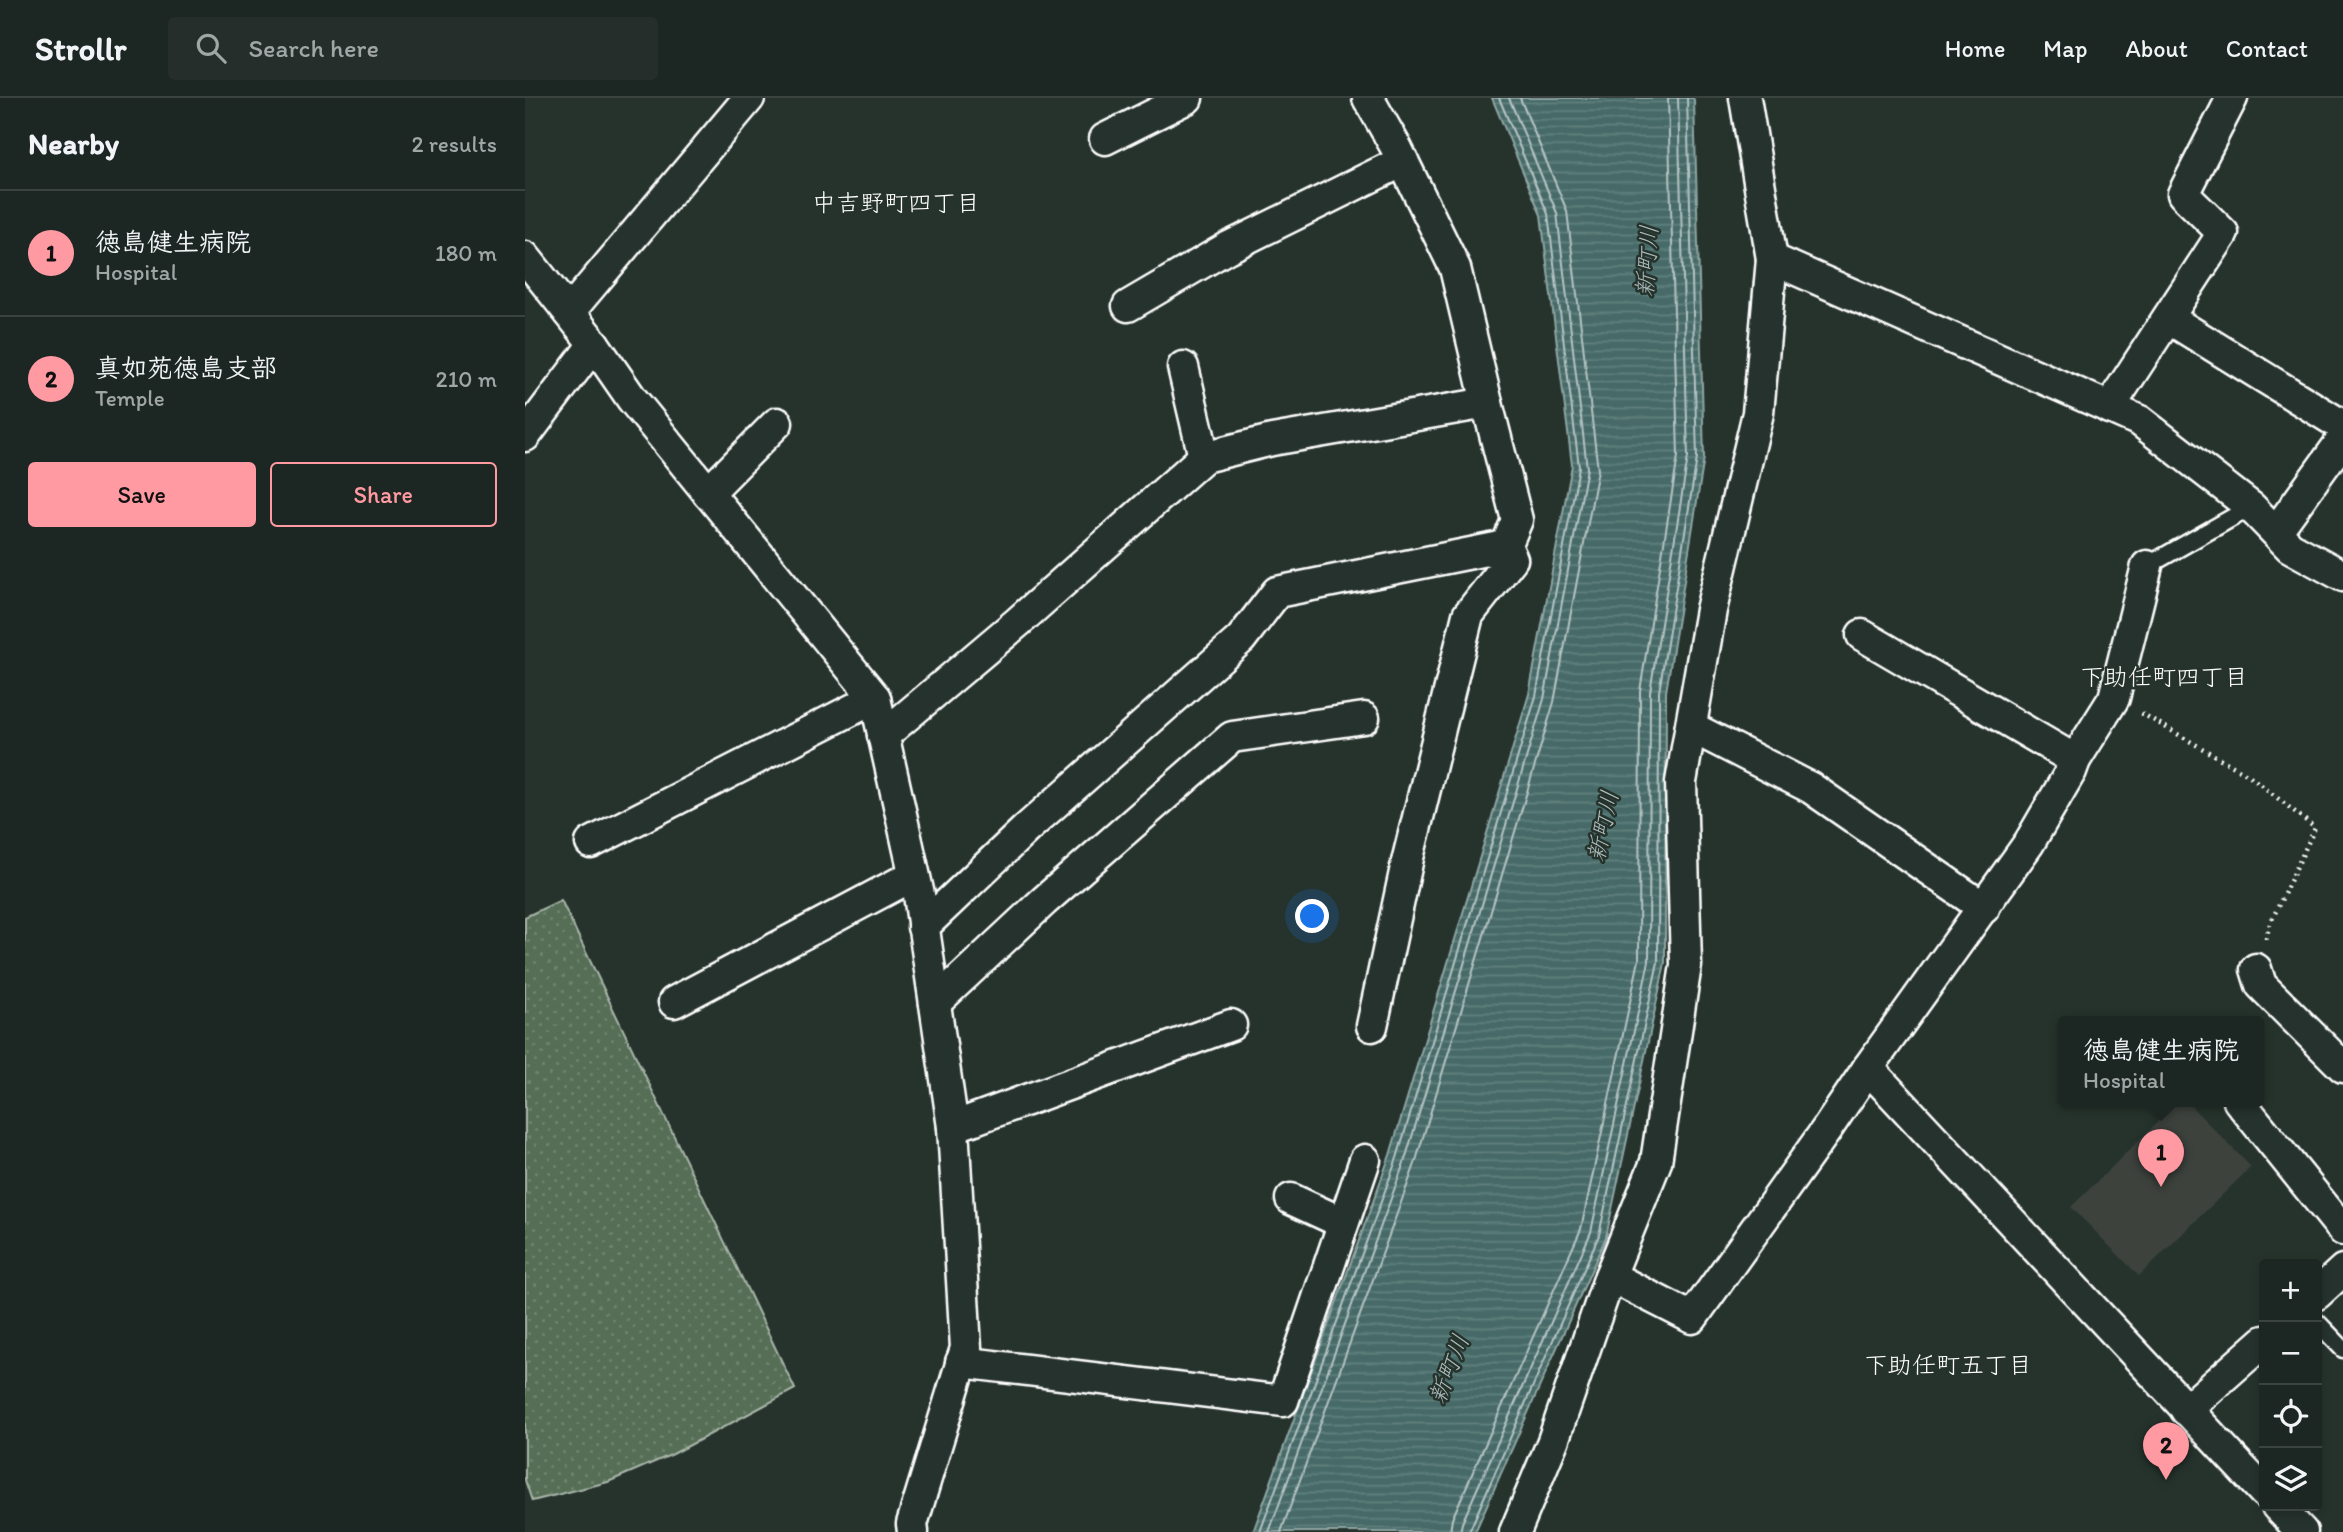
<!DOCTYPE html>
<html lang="en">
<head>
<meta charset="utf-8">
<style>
	:root { --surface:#1c2622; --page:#252e2a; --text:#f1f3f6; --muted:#a0a5a5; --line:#3a4340; --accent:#ff9aa2 }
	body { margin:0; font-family:Itim,"Klee One",sans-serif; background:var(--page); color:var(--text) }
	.controls { position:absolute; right:21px; bottom:21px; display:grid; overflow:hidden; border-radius:7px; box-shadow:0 4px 10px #0003 }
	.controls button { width:63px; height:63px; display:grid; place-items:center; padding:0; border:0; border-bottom:2px solid var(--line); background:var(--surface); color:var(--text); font:35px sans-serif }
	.you { position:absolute; left:788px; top:819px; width:24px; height:24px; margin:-18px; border:5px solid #fff; border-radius:50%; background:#1a73e8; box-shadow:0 0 0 10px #1a73e833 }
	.badge { display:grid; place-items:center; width:46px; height:46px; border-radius:50%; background:var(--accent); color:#111; font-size:23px; font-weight:700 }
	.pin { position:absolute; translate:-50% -58px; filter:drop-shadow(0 2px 4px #0008) }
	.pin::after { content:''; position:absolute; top:37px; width:24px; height:21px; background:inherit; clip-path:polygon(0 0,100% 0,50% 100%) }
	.popup { position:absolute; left:1533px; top:918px; width:206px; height:91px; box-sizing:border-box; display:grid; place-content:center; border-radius:7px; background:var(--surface); filter:drop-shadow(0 2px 5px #0005); font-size:23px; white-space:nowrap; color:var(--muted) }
	.popup b { font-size:26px; color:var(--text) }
	.popup::after { content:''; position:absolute; left:50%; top:100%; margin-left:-14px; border:14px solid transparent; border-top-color:var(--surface) }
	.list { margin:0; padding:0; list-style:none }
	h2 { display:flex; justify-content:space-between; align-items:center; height:91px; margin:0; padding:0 28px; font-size:30px }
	h2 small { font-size:23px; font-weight:400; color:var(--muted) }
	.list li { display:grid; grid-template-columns:46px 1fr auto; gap:21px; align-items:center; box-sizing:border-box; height:126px; padding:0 28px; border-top:2px solid var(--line) }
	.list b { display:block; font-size:26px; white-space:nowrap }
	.list p { margin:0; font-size:23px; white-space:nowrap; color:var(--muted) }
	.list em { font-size:23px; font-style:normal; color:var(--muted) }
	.actions { display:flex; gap:14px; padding:21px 28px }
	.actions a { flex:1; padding:16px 0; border:2px solid var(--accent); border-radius:7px; text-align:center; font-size:24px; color:var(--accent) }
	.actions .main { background:var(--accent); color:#111 }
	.icon { flex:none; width:38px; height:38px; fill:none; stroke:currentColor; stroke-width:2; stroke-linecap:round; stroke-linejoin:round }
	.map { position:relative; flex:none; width:1818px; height:1434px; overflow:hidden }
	header { display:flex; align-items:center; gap:42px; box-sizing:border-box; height:98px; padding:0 35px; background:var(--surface); border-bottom:2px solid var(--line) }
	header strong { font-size:33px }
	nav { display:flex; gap:38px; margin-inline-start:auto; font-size:24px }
	.search { width:490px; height:63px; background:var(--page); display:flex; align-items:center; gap:18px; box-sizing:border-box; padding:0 24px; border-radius:7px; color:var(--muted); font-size:26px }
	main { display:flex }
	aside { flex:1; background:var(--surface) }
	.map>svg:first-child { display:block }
	.built { fill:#3c433c }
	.grass { fill:url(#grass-dots); stroke:#aab6aa; stroke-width:2 }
	.water { fill:url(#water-rules); stroke:#90a6a4; stroke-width:2 }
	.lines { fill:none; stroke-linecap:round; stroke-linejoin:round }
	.shore { stroke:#b5c4c3; stroke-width:2 }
	.lane-casing { stroke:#fff; stroke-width:21 }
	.street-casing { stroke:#fff; stroke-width:35 }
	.path { stroke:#fff; stroke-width:4.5; stroke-dasharray:2 5; stroke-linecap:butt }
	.lane { stroke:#26332d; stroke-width:16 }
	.street { stroke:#26332d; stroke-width:30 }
	.labels { text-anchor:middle; stroke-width:5; stroke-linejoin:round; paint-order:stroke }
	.neighbourhood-label { font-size:24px; fill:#fff; stroke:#26332d }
	.water-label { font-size:24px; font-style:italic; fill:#acbcbb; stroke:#26332d }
</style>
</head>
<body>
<header>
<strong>Strollr</strong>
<div class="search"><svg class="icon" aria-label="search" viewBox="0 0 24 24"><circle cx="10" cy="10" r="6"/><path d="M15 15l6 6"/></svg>Search here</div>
<nav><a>Home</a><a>Map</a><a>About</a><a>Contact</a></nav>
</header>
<main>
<aside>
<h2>Nearby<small>2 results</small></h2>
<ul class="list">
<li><span class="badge">1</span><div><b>徳島健生病院</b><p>Hospital</p></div><em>180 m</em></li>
<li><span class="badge">2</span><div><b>真如苑徳島支部</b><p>Temple</p></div><em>210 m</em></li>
</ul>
<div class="actions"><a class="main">Save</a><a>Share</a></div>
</aside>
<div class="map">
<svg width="1818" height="1434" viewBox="0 0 1818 1434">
	<defs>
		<pattern id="grass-dots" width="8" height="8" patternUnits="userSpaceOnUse" patternTransform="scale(1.75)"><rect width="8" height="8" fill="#546e55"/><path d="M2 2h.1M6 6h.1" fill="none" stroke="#6e846e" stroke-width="1.8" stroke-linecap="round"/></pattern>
		<pattern id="water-rules" width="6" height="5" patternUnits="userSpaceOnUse" patternTransform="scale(1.75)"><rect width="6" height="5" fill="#466b68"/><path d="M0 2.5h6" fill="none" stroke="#62817f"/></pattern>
	</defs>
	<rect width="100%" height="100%" fill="#26332d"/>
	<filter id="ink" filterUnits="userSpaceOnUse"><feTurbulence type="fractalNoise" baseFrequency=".0143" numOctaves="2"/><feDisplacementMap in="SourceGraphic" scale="14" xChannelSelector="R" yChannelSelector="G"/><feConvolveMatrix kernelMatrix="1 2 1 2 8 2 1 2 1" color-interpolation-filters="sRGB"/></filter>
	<g filter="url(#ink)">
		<path class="built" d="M 1654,1003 L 1661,1003 L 1726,1069 L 1614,1178 L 1546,1109 Z"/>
		<path class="grass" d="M 36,802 L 270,1291 L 148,1356 L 83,1384 L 7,1403 L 0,1382 L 0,819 Z"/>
		<path class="water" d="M 967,0 L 1168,0 L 1169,2 L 1179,360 L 1141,594 L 1140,865 L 1081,1139 L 950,1434 L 728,1434 L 865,1057 L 1004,596 L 1047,367 L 1016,117 Z"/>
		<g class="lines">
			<g class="shore">
				<path d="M 735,1434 L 872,1060 L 1011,598 L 1054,369 L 1023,116 L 974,0"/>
				<path d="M 744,1434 L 880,1062 L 1019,601 L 1062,370 L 1032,115 L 984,0"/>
				<path d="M 756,1434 L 890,1066 L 1029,604 L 1073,372 L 1042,113 L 995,0"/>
				<path d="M 925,1434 L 927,1421 L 1056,1131 L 1114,862 L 1115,593 L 1153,358 L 1143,0"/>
				<path d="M 935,1434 L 937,1425 L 1066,1134 L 1124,863 L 1125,594 L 1163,359 L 1153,0"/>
				<path d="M 944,1434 L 1074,1137 L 1133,864 L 1134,594 L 1172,360 L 1162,0"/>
			</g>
			<defs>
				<g id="lane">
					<path d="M 1622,468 L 1726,409"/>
					<path d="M 1792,1224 L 1818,1251"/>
				</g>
				<g id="street">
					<path d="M 843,0 L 872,51 L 930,170 L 962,305 L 992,422 L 981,448 L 987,461 L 943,517 L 883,760 L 847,928"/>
					<path d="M 1220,0 L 1247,161"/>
					<path d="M 580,41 L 662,0"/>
					<path d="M 0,159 L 69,246 L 107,301 L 350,600 L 394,797 L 428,1029 L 441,1250 L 387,1426 L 388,1434"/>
					<path d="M 603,208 L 702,150 L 878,63"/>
					<path d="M 44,214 L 224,0"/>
					<path d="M 1643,220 L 1818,328"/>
					<path d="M 658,269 L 679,359"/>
					<path d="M 1584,310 L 1698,135 L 1658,96 L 1707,0"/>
					<path d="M 0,338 L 69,246"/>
					<path d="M 183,395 L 252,325"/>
					<path d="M 1751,434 L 1818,341"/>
					<path d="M 1622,468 L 1589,600 L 1550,662 L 1546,673 L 1504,745 L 1343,970 L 1739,1394"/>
					<path d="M 1337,537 L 1550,662"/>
					<path d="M 1166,629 L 1286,690 L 1459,810"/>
					<path d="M 358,638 L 493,524 L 679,359 L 747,342 L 962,305"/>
					<path d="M 66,745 L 350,600"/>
					<path d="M 398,829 L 502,730 L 716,541 L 752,494 L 981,448"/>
					<path d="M 1731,871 L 1736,887 L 1818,969"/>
					<path d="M 149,904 L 389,777"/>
					<path d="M 410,905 L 519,803 L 707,639 L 839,620"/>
					<path d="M 1714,1003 L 1818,1132"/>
					<path d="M 428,1029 L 706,927"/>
					<path d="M 766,1101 L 818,1125"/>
					<path d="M 1085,1178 L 1167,1220 L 1302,1031 L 1343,970"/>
					<path d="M 1792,1196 L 1818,1172"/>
					<path d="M 436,1264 L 758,1303 L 840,1062"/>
					<path d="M 1661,1312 L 1739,1243"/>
					<path d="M 1752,1408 L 1777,1434"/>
					<path d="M 990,1434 L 1028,1343 L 1085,1178 L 1131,1064 L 1161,867 L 1156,684 L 1186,512 L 1233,315 L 1247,161 L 1615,323 L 1726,409 L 1765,449 L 1818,478"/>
				</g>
			</defs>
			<use href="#lane" class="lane-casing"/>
			<use href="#street" class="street-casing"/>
			<path class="path" d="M 1616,615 L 1725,678 L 1790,730 L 1745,826 L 1740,844"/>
			<use href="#lane" class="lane"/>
			<use href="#street" class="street"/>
		</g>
	</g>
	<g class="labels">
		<g class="neighbourhood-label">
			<text x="371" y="113">中吉野町四丁目</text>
			<text x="1639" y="587">下助任町四丁目</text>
			<text x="1423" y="1275">下助任町五丁目</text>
		</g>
		<g class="water-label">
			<text transform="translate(1122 163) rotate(-86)" y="8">新町川</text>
			<text transform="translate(1078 728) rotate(-78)" y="8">新町川</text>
			<text transform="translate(924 1271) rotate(-69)" y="8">新町川</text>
		</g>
	</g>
</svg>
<div class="controls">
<button>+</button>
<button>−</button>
<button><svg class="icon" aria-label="locate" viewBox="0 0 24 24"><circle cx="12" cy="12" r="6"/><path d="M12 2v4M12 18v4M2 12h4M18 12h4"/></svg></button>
<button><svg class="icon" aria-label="layers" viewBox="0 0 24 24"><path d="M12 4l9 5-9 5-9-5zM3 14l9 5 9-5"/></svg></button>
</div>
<div class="you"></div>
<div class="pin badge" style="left:1636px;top:1089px">1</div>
<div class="popup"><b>徳島健生病院</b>Hospital</div>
<div class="pin badge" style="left:1641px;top:1382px">2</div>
</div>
</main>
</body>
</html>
